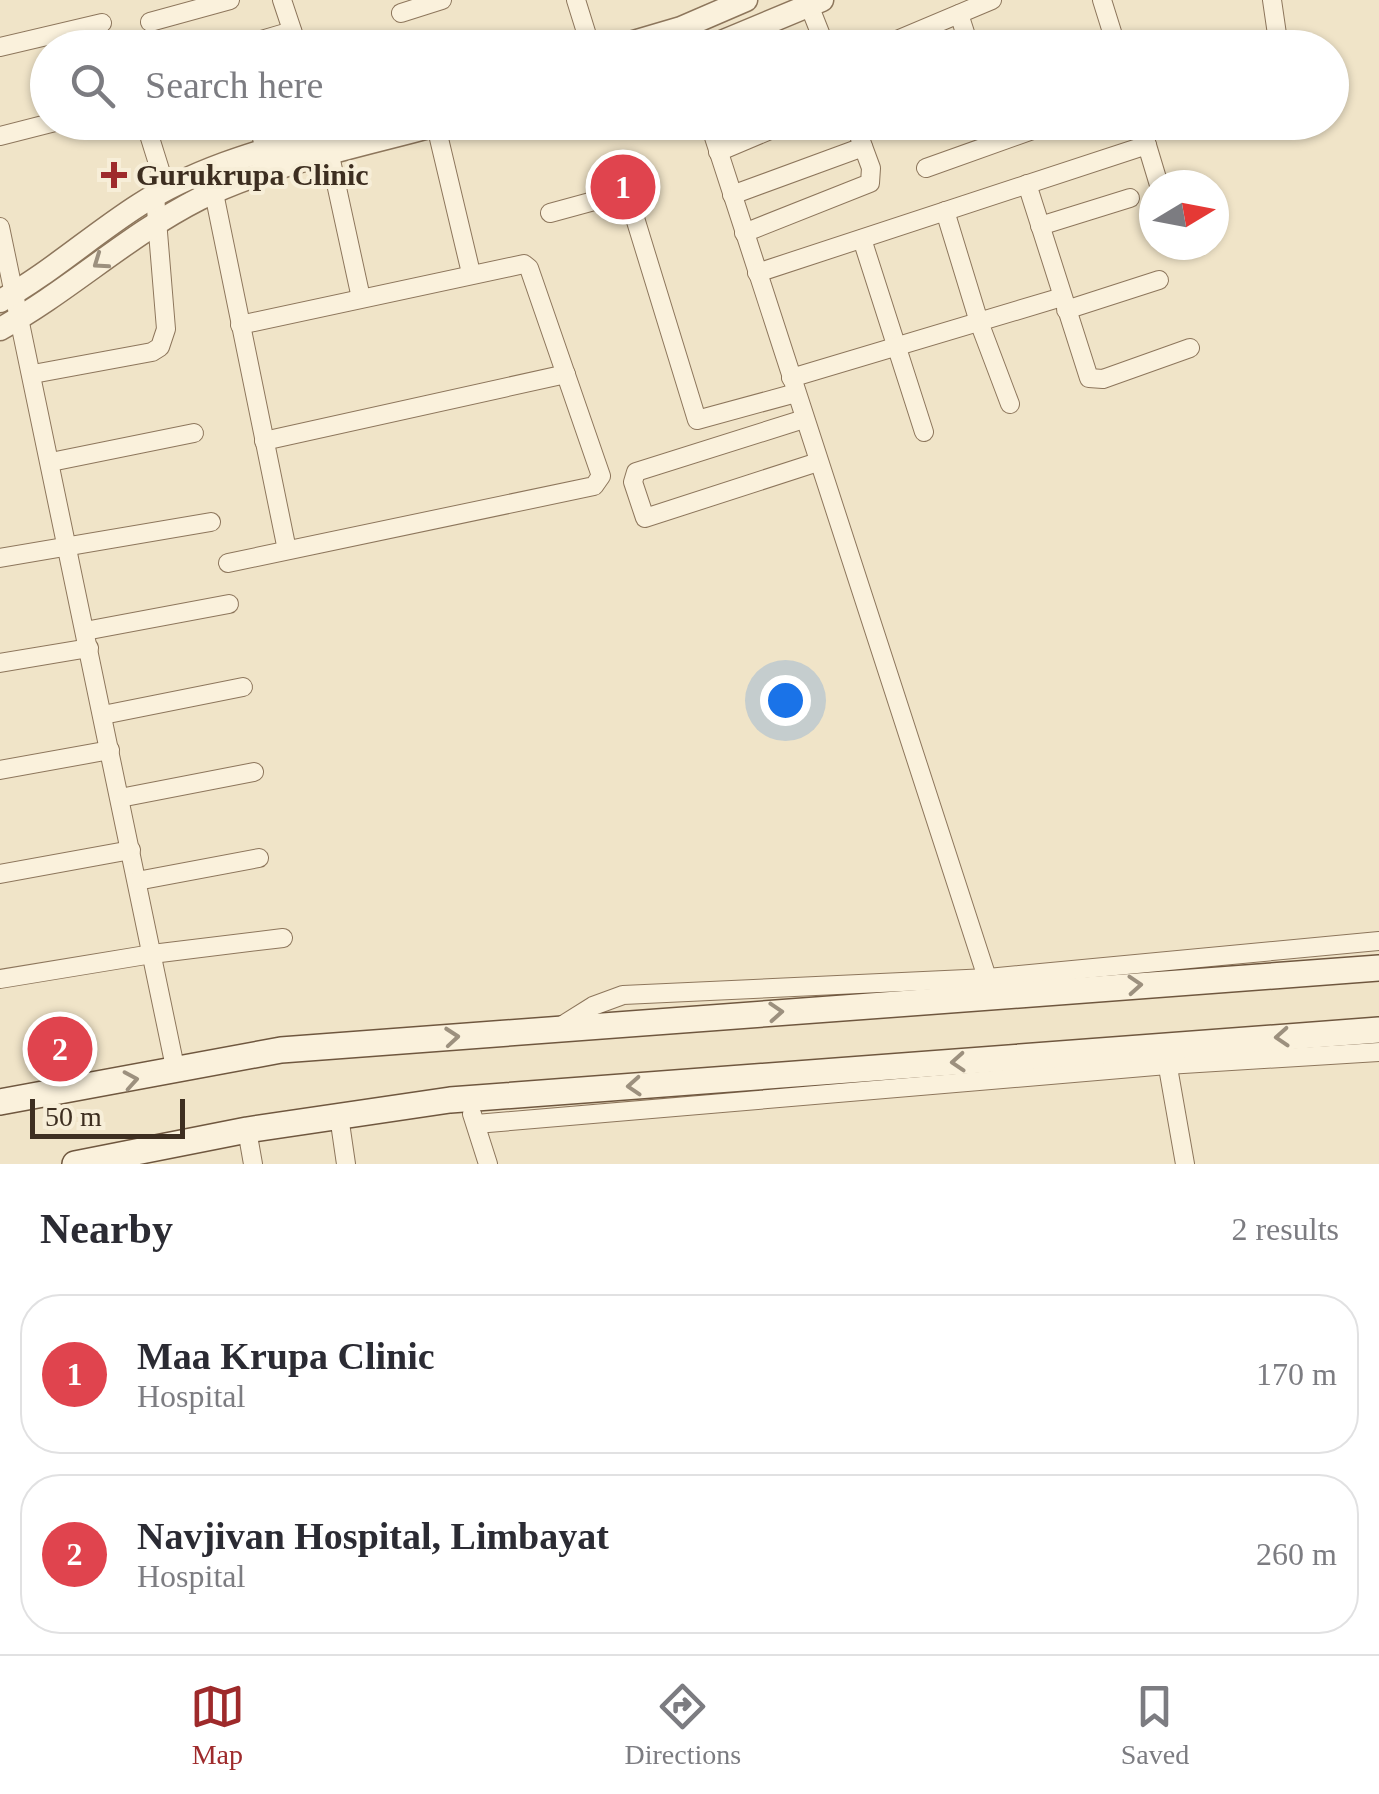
<!DOCTYPE html>
<html lang="en">
<head>
<meta charset="utf-8">
<style>
	:root { --surface:#fff; --page:#f7f7f7; --text:#2b2b33; --muted:#7c7c81; --line:#e1e1e2; --accent:#9e2a2b }
	body { margin:0; font-family:Georgia,serif; background:var(--page); color:var(--text) }
	.compass { position:absolute; left:1139px; top:170px; width:90px; height:90px; border-radius:50%; background:var(--surface); box-shadow:0 2px 8px #0004; rotate:80deg }
	.scale { position:absolute; left:30px; bottom:25px; width:155px; box-sizing:border-box; padding-left:10px; border:5px solid #3d2e20; border-top:0; font-size:28px; line-height:35px; white-space:nowrap; color:#3d2e20; -webkit-text-stroke:8px #f7eed8; paint-order:stroke }
	.you { position:absolute; left:785px; top:700px; width:35px; height:35px; margin:-25px; border:8px solid #fff; border-radius:50%; background:#1a73e8; box-shadow:0 0 0 15px #1a73e833 }
	.badge { display:grid; place-items:center; width:65px; height:65px; border-radius:50%; background:var(--accent); color:#fff; font-size:32px; font-weight:700 }
	.pin { position:absolute; translate:-50% -50%; border:5px solid #fff; box-shadow:0 2px 10px #0006 }
	.list { margin:0; padding:0; list-style:none }
	h2 { display:flex; justify-content:space-between; align-items:center; height:130px; margin:0; padding:0 40px; font-size:42px }
	h2 small { font-size:32px; font-weight:400; color:var(--muted) }
	.list li { display:grid; grid-template-columns:65px 1fr auto; gap:30px; align-items:center; box-sizing:border-box; height:160px; margin:0 20px 20px; padding:0 20px; border:2px solid var(--line); border-radius:40px }
	.list b { display:block; font-size:38px; white-space:nowrap }
	.list p { margin:0; font-size:32px; white-space:nowrap; color:var(--muted) }
	.list em { font-size:32px; font-style:normal; color:var(--muted) }
	.icon { flex:none; width:55px; height:55px; fill:none; stroke:currentColor; stroke-width:2; stroke-linecap:round; stroke-linejoin:round }
	.map { position:relative; flex:none; width:1379px; height:1164px; overflow:hidden }
	.search { position:absolute; background:var(--surface); box-shadow:0 2px 8px #0004; left:30px; right:30px; top:30px; height:110px; display:flex; align-items:center; gap:25px; box-sizing:border-box; padding:0 35px; border-radius:55px; color:var(--muted); font-size:38px }
	.sheet { height:490px; background:var(--surface) }
	nav { display:flex; justify-content:space-around; align-items:center; box-sizing:border-box; height:140px; border-top:2px solid var(--line); background:var(--surface); font-size:28px; color:var(--muted) }
	nav a { display:grid; justify-items:center; gap:5px }
	nav .on { color:var(--accent) }
	.map>svg:first-child { display:block }
	.lines { fill:none; stroke-linecap:round; stroke-linejoin:round }
	.minor-casing { stroke:#8d765c; stroke-width:20 }
	.tertiary-casing { stroke:#8d765c; stroke-width:25 }
	.secondary-casing { stroke:#6f573f; stroke-width:28 }
	.minor { stroke:#faf1dc; stroke-width:18 }
	.tertiary { stroke:#faf1dc; stroke-width:22 }
	.secondary { stroke:#faf1dc; stroke-width:25 }
	.oneway { stroke:#9c907e }
	.poi-dot { fill:#9e2a2b; stroke:#f7eed8; stroke-width:4 }
	.labels { text-anchor:middle; stroke-width:8; stroke-linejoin:round; paint-order:stroke }
	.poi-label { font-size:30px; font-weight:bold; fill:#3d2e20; stroke:#f7eed8; text-anchor:start }
</style>
</head>
<body>
<div class="map">
<svg width="1379" height="1164" viewBox="0 0 1379 1164">
	<rect width="100%" height="100%" fill="#f0e4c8"/>
	<g class="lines">
		<defs>
			<g id="minor">
				<path d="M 282,0 L 298,48"/>
				<path d="M 576,0 L 591,48"/>
				<path d="M 1102,0 L 1117,48"/>
				<path d="M 1272,0 L 1279,48"/>
				<path d="M 809,5 L 826,48"/>
				<path d="M 401,13 L 442,0"/>
				<path d="M 959,14 L 970,48"/>
				<path d="M 150,22 L 230,0"/>
				<path d="M 0,47 L 102,23"/>
				<path d="M 234,48 L 292,31"/>
				<path d="M 878,48 L 992,0"/>
				<path d="M 145,122 L 166,189"/>
				<path d="M 257,122 L 266,151"/>
				<path d="M 709,122 L 993,996"/>
				<path d="M 1140,122 L 1159,185"/>
				<path d="M 436,126 L 471,273"/>
				<path d="M 0,136 L 55,122"/>
				<path d="M 327,142 L 361,298"/>
				<path d="M 718,152 L 789,122"/>
				<path d="M 926,168 L 1055,122"/>
				<path d="M 1027,184 L 1089,378 L 1103,379 L 1190,348"/>
				<path d="M 214,193 L 287,550"/>
				<path d="M 732,195 L 863,147"/>
				<path d="M 945,211 L 979,322 L 1010,404"/>
				<path d="M 550,213 L 627,192 L 697,420 L 796,393"/>
				<path d="M 1040,226 L 1130,198"/>
				<path d="M 0,227 L 176,1072"/>
				<path d="M 744,233 L 870,183 L 871,168 L 854,122"/>
				<path d="M 862,239 L 924,432"/>
				<path d="M 757,273 L 1147,145"/>
				<path d="M 1066,310 L 1159,280"/>
				<path d="M 33,374 L 152,352 L 160,347 L 166,329 L 155,196"/>
				<path d="M 791,378 L 1062,297"/>
				<path d="M 804,419 L 636,472 L 633,482 L 645,518 L 818,462"/>
				<path d="M 264,441 L 566,374"/>
				<path d="M 51,462 L 194,433"/>
				<path d="M 0,558 L 211,522"/>
				<path d="M 228,563 L 594,486 L 601,476 L 529,268 L 524,264 L 240,325"/>
				<path d="M 85,631 L 229,604"/>
				<path d="M 0,663 L 89,648"/>
				<path d="M 103,715 L 243,687"/>
				<path d="M 0,770 L 110,750"/>
				<path d="M 120,798 L 254,772"/>
				<path d="M 0,874 L 131,850"/>
				<path d="M 137,881 L 259,858"/>
				<path d="M 0,979 L 152,954 L 283,938"/>
				<path d="M 558,1028 L 593,1006 L 623,995 L 988,978 L 1379,941"/>
				<path d="M 1166,1056 L 1185,1164"/>
				<path d="M 472,1114 L 488,1164"/>
				<path d="M 339,1116 L 346,1164"/>
				<path d="M 476,1124 L 1167,1065 L 1379,1052"/>
				<path d="M 247,1130 L 253,1164"/>
			</g>
			<g id="tertiary">
				<path d="M 613,48 L 681,28 L 746,0"/>
				<path d="M 707,48 L 822,0"/>
				<path d="M 0,301 C 49,274 92,235 139,205 C 206,162 285,145 360,122"/>
				<path d="M 0,329 C 69,291 128,235 199,199 C 271,163 369,144 448,122"/>
			</g>
			<g id="secondary">
				<path d="M 0,1102 L 281,1050 L 1379,968"/>
				<path d="M 75,1164 L 247,1130 L 450,1100 L 1379,1030"/>
			</g>
		</defs>
		<use href="#minor" class="minor-casing"/>
		<use href="#tertiary" class="tertiary-casing"/>
		<use href="#secondary" class="secondary-casing"/>
		<use href="#minor" class="minor"/>
		<use href="#tertiary" class="tertiary"/>
		<use href="#secondary" class="secondary"/>
	</g>
	<defs><path id="oneway-chevron" d="M-2-3.5L2.5 0L-2 3.5" fill="none" stroke-width="1.6" stroke-linecap="round" stroke-linejoin="round" transform="scale(2.5)"/></defs>
	<g class="oneway">
		<use href="#oneway-chevron" transform="translate(100 262) rotate(145)"/>
		<use href="#oneway-chevron" transform="translate(1135 985) rotate(-4)"/>
		<use href="#oneway-chevron" transform="translate(776 1012) rotate(-4)"/>
		<use href="#oneway-chevron" transform="translate(452 1037) rotate(-5)"/>
		<use href="#oneway-chevron" transform="translate(1282 1037) rotate(176)"/>
		<use href="#oneway-chevron" transform="translate(958 1062) rotate(176)"/>
		<use href="#oneway-chevron" transform="translate(131 1080) rotate(-10)"/>
		<use href="#oneway-chevron" transform="translate(634 1086) rotate(176)"/>
	</g>
	<path class="poi-dot" d="M109 160h10v10h10v10h-10v10h-10v-10h-10v-10h10z"/>
	<g class="labels">
		<g class="poi-label">
			<text x="136" y="185">Gurukrupa Clinic</text>
		</g>
	</g>
</svg>
<svg class="compass" viewBox="-18 -18 36 36"><path d="M0-13l5 13h-10z" fill="#e53935"/><path d="M0 13l5-13h-10z" fill="#7c7c81"/></svg>
<div class="scale">50 m</div>
<div class="you"></div>
<div class="pin badge" style="left:623px;top:187px;background:#e0444e">1</div>
<div class="pin badge" style="left:60px;top:1049px;background:#e0444e">2</div>
<div class="search"><svg class="icon" aria-label="search" viewBox="0 0 24 24"><circle cx="10" cy="10" r="6"/><path d="M15 15l6 6"/></svg>Search here</div>
</div>
<section class="sheet">
<h2>Nearby<small>2 results</small></h2>
<ul class="list">
<li><span class="badge" style="background:#e0444e">1</span><div><b>Maa Krupa Clinic</b><p>Hospital</p></div><em>170 m</em></li>
<li><span class="badge" style="background:#e0444e">2</span><div><b>Navjivan Hospital, Limbayat</b><p>Hospital</p></div><em>260 m</em></li>
</ul>
</section>
<nav>
<a class="on"><svg class="icon" aria-label="map" viewBox="0 0 24 24"><path d="M3 6l6-2 6 2 6-2v14l-6 2-6-2-6 2zM9 4v14M15 6v14"/></svg>Map</a>
<a><svg class="icon" aria-label="directions" viewBox="0 0 24 24"><path d="M12 3l9 9-9 9-9-9zM9 14v-3h6M13 9l2 2-2 2"/></svg>Directions</a>
<a><svg class="icon" aria-label="saved" viewBox="0 0 24 24"><path d="M7 4h10v16l-5-4-5 4z"/></svg>Saved</a>
</nav>
</body>
</html>
